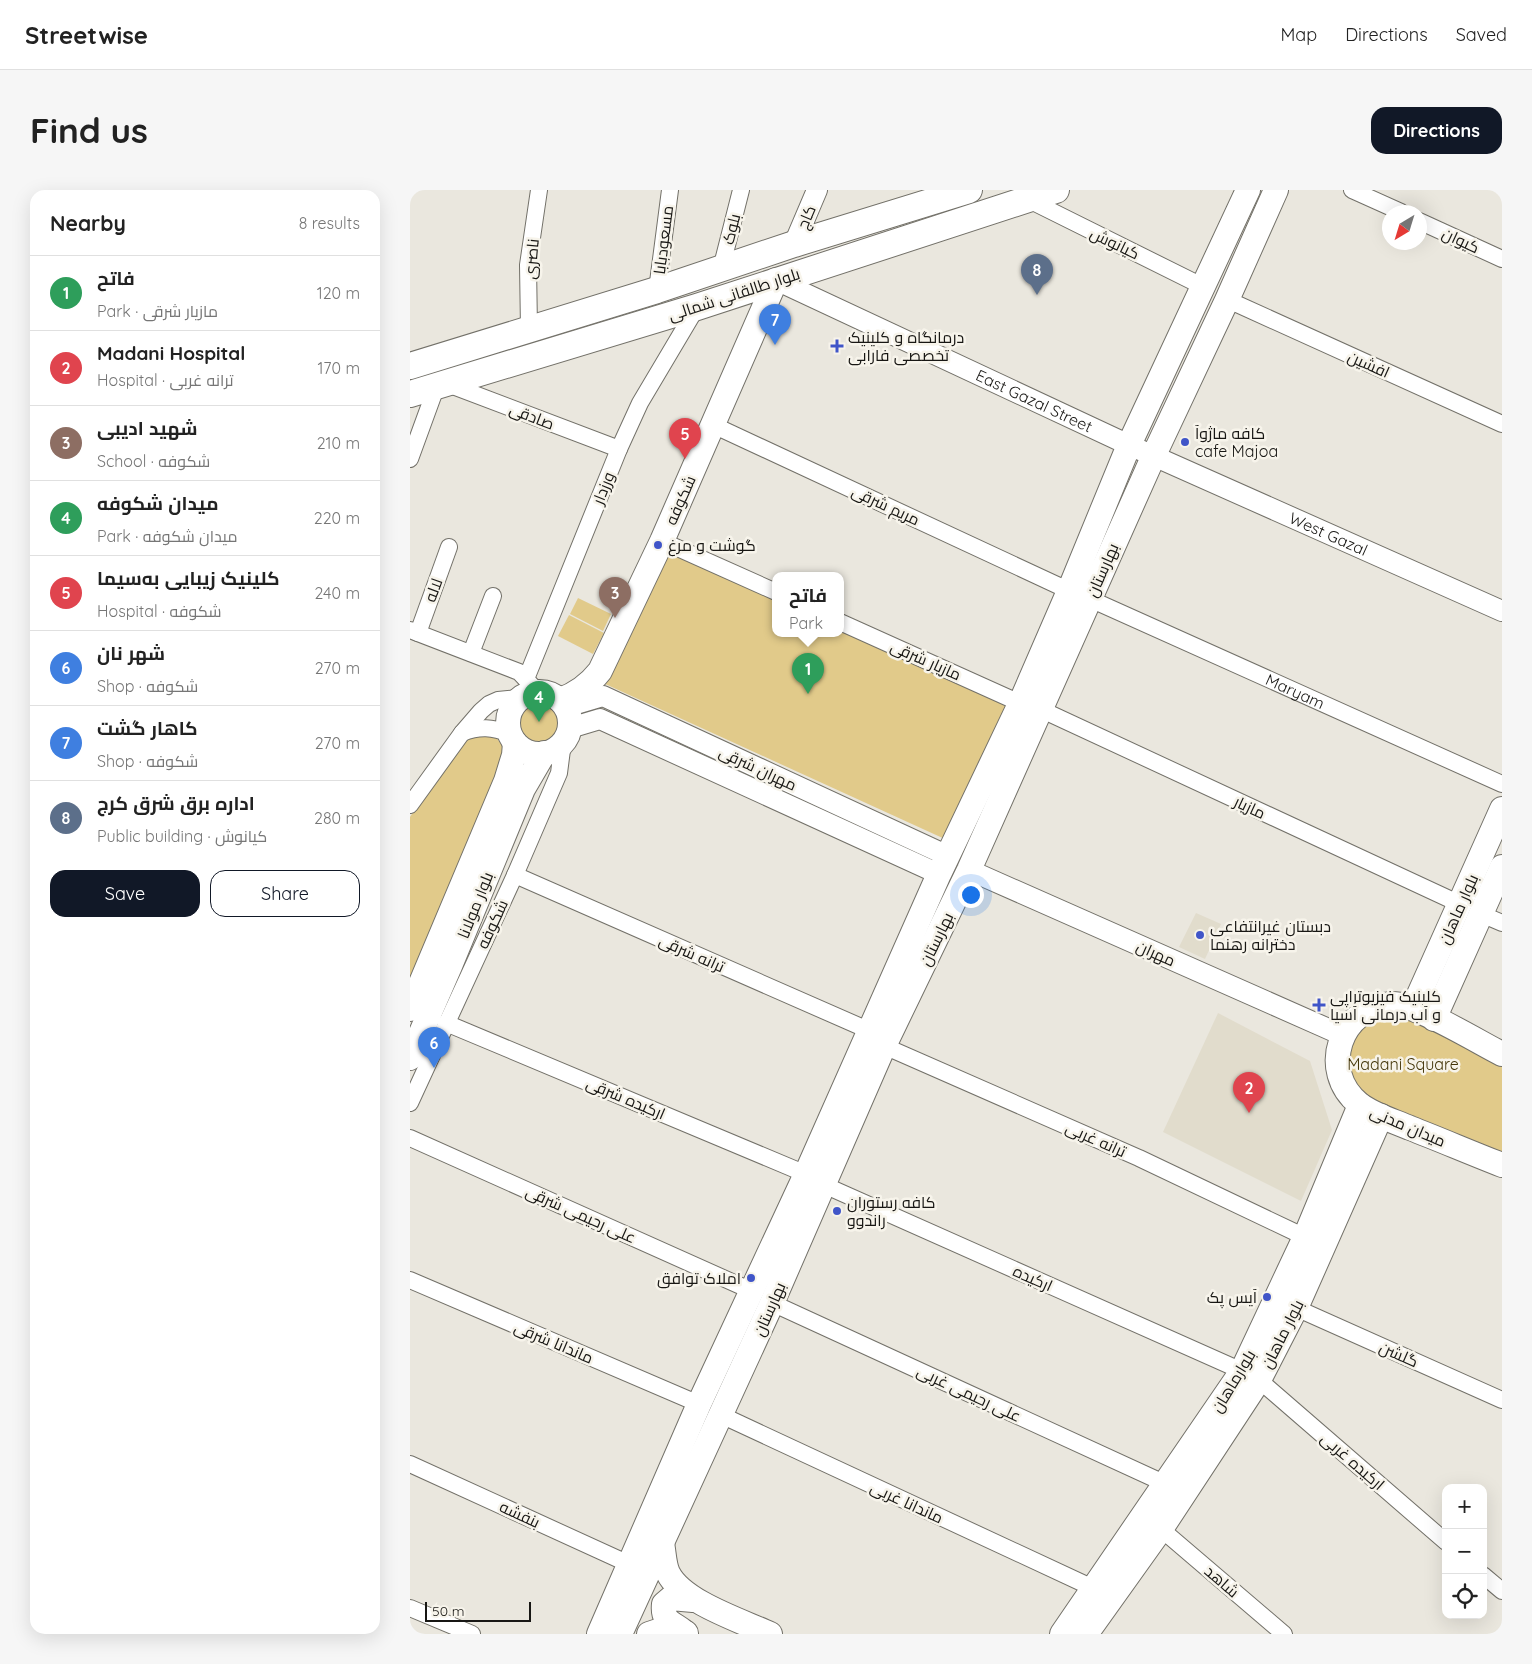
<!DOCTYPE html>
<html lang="en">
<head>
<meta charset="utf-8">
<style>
	:root { --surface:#fff; --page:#f6f6f6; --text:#222; --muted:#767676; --line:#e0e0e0; --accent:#111827 }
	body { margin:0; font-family:Quicksand,Cairo,sans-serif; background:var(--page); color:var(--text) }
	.controls { position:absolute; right:15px; bottom:15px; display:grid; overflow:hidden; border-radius:10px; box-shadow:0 5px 20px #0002 }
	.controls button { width:45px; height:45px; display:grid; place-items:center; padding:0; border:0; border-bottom:1px solid var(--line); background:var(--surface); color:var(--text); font:25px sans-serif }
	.compass { position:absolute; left:972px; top:15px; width:45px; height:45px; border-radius:50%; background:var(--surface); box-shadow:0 5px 20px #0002; rotate:218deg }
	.scale { position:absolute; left:15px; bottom:12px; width:106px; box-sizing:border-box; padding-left:5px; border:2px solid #181714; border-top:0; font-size:14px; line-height:18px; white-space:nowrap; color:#181714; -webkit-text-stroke:4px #f7f4eb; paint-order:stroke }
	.you { position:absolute; left:560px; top:704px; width:18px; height:18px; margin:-12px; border:4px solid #fff; border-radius:50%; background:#1a73e8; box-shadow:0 0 0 8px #1a73e833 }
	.badge { display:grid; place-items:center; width:32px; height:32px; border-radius:50%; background:var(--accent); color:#fff; font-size:16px; font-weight:700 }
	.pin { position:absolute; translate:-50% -41px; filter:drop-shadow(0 1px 2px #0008) }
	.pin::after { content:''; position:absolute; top:26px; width:18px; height:15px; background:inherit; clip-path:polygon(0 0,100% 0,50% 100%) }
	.popup { position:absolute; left:362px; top:382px; width:72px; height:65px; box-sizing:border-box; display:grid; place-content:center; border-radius:10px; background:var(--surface); filter:drop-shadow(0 1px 4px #0005); font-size:16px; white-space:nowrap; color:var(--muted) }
	.popup b { font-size:19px; color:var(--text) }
	.popup::after { content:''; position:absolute; left:50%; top:100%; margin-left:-10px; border:10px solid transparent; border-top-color:var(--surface) }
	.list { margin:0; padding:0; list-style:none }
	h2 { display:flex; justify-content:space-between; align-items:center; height:65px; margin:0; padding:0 20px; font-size:21px }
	h2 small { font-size:16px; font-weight:400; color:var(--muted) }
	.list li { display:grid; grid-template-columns:32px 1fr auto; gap:15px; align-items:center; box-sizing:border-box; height:75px; padding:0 20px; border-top:1px solid var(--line) }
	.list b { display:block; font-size:19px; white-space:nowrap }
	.list p { margin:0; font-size:16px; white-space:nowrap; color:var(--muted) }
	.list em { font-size:16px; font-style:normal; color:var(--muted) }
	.actions { display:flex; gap:10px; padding:15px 20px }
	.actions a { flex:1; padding:11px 0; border:1px solid var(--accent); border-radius:15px; text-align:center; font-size:18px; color:var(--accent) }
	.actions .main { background:var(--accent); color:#fff }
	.icon { flex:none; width:28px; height:28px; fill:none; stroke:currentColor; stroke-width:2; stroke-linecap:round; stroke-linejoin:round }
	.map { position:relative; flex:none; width:1092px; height:1444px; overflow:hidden; border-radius:15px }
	header { display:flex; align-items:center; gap:30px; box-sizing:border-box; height:70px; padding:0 25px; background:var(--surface); border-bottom:1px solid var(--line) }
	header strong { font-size:24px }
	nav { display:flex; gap:28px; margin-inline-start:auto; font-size:18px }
	.intro { display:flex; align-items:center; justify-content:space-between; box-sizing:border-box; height:120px; padding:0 30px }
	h1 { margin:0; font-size:35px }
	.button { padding:12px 22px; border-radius:15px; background:var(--accent); color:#fff; font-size:18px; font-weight:700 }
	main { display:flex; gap:30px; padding:0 30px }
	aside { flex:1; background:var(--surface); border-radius:15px; box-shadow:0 5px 20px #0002 }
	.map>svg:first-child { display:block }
	.built { fill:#e1dccc }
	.green { fill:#e1ca8a }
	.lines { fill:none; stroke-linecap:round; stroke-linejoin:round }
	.minor-casing { stroke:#737169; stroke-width:18 }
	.tertiary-casing { stroke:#737169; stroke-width:22 }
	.secondary-casing { stroke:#737169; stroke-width:26 }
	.primary-casing { stroke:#737169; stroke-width:28 }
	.minor { stroke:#fff; stroke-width:16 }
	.tertiary { stroke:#fff; stroke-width:20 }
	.secondary { stroke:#fff; stroke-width:24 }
	.primary { stroke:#fff; stroke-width:26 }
	.poi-dot { fill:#4055c8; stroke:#f7f4eb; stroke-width:2 }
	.labels { text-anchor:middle; stroke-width:5; stroke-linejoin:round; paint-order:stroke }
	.street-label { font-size:16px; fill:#181714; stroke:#f7f4eb }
	.poi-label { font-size:16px; fill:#181714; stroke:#f7f4eb; text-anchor:start }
	.park-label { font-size:16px; fill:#443609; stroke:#f7f4eb }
</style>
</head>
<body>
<header>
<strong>Streetwise</strong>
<nav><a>Map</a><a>Directions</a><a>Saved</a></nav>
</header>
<div class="intro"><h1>Find us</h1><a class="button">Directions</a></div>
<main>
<aside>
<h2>Nearby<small>8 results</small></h2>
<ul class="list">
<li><span class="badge" style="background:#2e9e5b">1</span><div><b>فاتح</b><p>Park · مازیار شرقی</p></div><em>120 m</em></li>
<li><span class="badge" style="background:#e0444e">2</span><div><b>Madani Hospital</b><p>Hospital · ترانه غربی</p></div><em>170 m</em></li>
<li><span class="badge" style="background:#8d6e63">3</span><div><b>شهید ادیبی</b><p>School · شکوفه</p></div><em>210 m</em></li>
<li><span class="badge" style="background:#2e9e5b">4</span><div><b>میدان شکوفه</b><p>Park · میدان شکوفه</p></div><em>220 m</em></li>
<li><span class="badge" style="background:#e0444e">5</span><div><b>کلینیک زیبایی به‌سیما</b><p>Hospital · شکوفه</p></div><em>240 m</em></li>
<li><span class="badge" style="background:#3f7fe0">6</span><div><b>شهر نان</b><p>Shop · شکوفه</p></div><em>270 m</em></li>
<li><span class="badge" style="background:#3f7fe0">7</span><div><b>کاهار گشت</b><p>Shop · شکوفه</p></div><em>270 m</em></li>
<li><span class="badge" style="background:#5c6f8a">8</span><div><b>اداره برق شرق کرج</b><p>Public building · کیانوش</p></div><em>280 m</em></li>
</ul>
<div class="actions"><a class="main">Save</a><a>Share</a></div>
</aside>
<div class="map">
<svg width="1092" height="1444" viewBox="0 0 1092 1444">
	<rect width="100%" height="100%" fill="#eae7de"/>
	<g class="built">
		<path d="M 786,723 L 811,734 L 795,769 L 769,757 Z"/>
		<path d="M 808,823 L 900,871 L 922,940 L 891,1011 L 753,942 Z"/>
	</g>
	<g class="green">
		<path d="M 254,354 L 365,406 L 366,443 L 430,443 L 431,436 L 602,515 L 537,650 L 193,493 Z"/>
		<path d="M 168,408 L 201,424 L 193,441 L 160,424 Z"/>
		<path d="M 159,425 L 194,443 L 183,464 L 148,446 Z"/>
		<circle cx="129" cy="533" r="19"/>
		<path d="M 62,544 L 85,546 L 92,555 L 96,569 L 0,795 L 0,627 L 18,599 Z"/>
		<path d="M 997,823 L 1092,872 L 1092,967 L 962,914 L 937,885 L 942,845 L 965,824 Z"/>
	</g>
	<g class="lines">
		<defs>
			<g id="minor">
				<path d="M 942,0 L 991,22"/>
				<path d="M 617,9 L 794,97"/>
				<path d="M 1009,31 L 1092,69"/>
				<path d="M 311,79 L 331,0"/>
				<path d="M 247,100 L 260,0"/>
				<path d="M 827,114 L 1092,234"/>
				<path d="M 119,139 L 118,75 L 129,0"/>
				<path d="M 35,193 L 209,259"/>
				<path d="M 303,235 L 649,396"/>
				<path d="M 0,269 L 27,195"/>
				<path d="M 252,351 L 366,402"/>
				<path id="s1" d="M 680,409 L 1092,594"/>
				<path d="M 430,432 L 601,509"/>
				<path d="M 0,440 L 109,482 L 128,502"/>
				<path d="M 8,443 L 39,357"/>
				<path d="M 61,463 L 83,406"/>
				<path d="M 116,489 L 209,259 L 230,213 L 287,117"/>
				<path d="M 630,519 L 1050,714"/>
				<path d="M 52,543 C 69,536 83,537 100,544"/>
				<path d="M 0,615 L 52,543 L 71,521 L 79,514 L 88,510 L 109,508"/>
				<path d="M 105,685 L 458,840"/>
				<path d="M 1071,724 L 1092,733"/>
				<path d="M 36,833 L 396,984"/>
				<path d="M 474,856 L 729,968 L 895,1047"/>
				<path d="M 0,913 L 105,685 L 149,583 L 153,552"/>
				<path d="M 0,948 L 342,1101"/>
				<path d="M 414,995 L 832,1181"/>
				<path d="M 0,1090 L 289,1214"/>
				<path d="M 362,1113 L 756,1294"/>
				<path d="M 886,1118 L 1092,1210"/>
				<path d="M 849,1190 L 1036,1352"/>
				<path d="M 311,1225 L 683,1398"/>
				<path d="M 0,1274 L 219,1374"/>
				<path d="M 751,1339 L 874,1444"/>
				<path d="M 1073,1385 L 1092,1401"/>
				<path d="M 0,1418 L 62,1444"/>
			</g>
			<g id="tertiary">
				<path d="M 384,54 L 407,0"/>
				<path id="s2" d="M 366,90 L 719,255 L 1092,421"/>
				<path d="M 156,517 L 193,506 L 538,666"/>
				<path d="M 160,538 L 190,529 L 529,684"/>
				<path d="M 559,680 L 932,845"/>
			</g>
			<g id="secondary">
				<circle cx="129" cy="533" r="31"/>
				<path d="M 150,510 C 167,504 179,495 190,481 L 252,351 L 366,90"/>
				<path d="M 1003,818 L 1092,619"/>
				<path d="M 0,819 L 96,591 L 104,565 L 105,553"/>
				<path d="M 1024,829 L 1092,677"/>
				<path d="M 1092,864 C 1068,852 1005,813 982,814 C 930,816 908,881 949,914 C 963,925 984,931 1000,938 C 1031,950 1061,963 1092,975"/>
				<path d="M 0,868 L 40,776 L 113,599 L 134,563"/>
				<path d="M 252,1353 C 254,1363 254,1375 258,1383 C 272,1412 332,1431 360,1444"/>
				<path d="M 273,1441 C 261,1432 252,1431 254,1414 L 261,1408 L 283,1410"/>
				<path d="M 189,1444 L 289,1214 L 396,984 L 529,684 L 610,514 L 659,401 L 719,255 L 838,0"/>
				<path d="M 210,1444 L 362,1113 L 474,856 L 559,680 L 744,265 L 817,110 L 866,0"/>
				<path d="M 239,1444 L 248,1441 L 276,1443"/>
				<path d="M 652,1444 L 832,1181 L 895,1047 L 950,915"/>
				<path d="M 676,1444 L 751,1339 L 849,1190 L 886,1118 L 971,926"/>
			</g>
			<g id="primary">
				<path d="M 0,176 L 247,100 L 384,54 L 559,0"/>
				<path d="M 0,204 L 287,117 L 646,0"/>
			</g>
		</defs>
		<use href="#minor" class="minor-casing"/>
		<use href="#tertiary" class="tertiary-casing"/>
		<use href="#secondary" class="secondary-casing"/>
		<use href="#primary" class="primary-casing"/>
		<use href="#minor" class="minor"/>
		<use href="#tertiary" class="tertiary"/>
		<use href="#secondary" class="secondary"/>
		<use href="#primary" class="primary"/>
	</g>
	<g class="poi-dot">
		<path d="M424.5 148.5h5v5h5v5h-5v5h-5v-5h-5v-5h5z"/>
		<circle cx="775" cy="252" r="5"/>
		<circle cx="248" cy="355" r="5"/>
		<circle cx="790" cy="745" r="5"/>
		<path d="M906.5 807.5h5v5h5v5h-5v5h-5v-5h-5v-5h5z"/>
		<circle cx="427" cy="1021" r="5"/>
		<circle cx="341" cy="1088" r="5"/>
		<circle cx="857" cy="1107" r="5"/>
	</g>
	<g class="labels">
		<g class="street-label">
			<text transform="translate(396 27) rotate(-67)" y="6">کاج</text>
			<text transform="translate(321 39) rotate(-76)" y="6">بلوک</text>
			<text transform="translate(253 50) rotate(-83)" y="6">مسعودبابا</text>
			<text transform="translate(1051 50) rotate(25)" y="6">کیوان</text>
			<text transform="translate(705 53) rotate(26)" y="6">کیانوش</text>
			<text transform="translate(121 69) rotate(-85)" y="6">ناصری</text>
			<text transform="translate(324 104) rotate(-18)" y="6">بلوار طالقانی شمالی</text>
			<text transform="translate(959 174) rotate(24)" y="6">افشین</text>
			<text dy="6" stroke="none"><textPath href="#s2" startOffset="285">East Gazal Street</textPath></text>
			<text transform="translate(122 226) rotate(21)" y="6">صادقی</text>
			<text transform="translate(193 298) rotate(-68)" y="6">ورزدار</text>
			<text transform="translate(270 310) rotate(-66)" y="6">شکوفه</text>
			<text transform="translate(476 315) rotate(25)" y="6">مریم شرقی</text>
			<text dy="6" stroke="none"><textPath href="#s2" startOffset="608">West Gazal</textPath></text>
			<text transform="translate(692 380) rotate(-66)" y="6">بهارستان</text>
			<text transform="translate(23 400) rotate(-70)" y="6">لاله</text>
			<text transform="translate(516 470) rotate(24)" y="6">مازیار شرقی</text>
			<text dy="6" stroke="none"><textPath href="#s1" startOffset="225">Maryam</textPath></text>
			<text transform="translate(348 578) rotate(25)" y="6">مهران شرقی</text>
			<text transform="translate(840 617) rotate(25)" y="6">مازیار</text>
			<text transform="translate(65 715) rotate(-68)" y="6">بلوار مولانا</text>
			<text transform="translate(1048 719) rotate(-66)" y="6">بلوار ماهان</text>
			<text transform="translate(82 734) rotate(-65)" y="6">شکوفه</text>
			<text transform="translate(526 749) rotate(-64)" y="6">بهارستان</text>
			<text transform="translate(282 763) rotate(24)" y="6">ترانه شرقی</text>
			<text transform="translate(746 763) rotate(24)" y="6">مهران</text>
			<text transform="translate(216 908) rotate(23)" y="6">ارکیده شرقی</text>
			<text transform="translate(998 936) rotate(23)" y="6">میدان مدنی</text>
			<text transform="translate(686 949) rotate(24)" y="6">ترانه غربی</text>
			<text transform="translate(171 1024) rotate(24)" y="6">علی رحیمی شرقی</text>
			<text transform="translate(623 1088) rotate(24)" y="6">ارکیده</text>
			<text transform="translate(359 1119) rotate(-66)" y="6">بهارستان</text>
			<text transform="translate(872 1144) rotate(-63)" y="6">بلوار ماهان</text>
			<text transform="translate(144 1152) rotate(23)" y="6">ماندانا شرقی</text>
			<text transform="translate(989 1164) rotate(24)" y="6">گلشن</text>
			<text transform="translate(823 1191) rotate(-59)" y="6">بلوارماهان</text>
			<text transform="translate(559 1203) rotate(25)" y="6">علی رحیمی غربی</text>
			<text transform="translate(943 1271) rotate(41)" y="6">ارکیده غربی</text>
			<text transform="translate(497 1312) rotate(25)" y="6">ماندانا غربی</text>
			<text transform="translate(110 1324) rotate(25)" y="6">بنفشه</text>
			<text transform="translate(812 1391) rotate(41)" y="6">شاهد</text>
		</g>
		<g class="poi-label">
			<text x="438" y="153">درمانگاه و کلینیک<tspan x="438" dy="18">تخصصی فارابی</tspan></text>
			<text x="785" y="249">کافه ماژوآ<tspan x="785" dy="18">cafe Majoa</tspan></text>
			<text x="258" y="361">گوشت و مرغ</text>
			<text x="800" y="742">دبستان غیرانتفاعی<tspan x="800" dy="18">دخترانه رهنما</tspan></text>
			<text x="920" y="812">کلینیک فیزیوتراپی<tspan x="920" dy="18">و آب درمانی آسیا</tspan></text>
			<text x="437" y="1018">کافه رستوران<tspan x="437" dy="18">راندوو</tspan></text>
			<text x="331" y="1094" text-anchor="end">املاک توافق</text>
			<text x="847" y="1113" text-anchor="end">آیس پک</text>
		</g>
		<g class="park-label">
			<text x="993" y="880">Madani Square</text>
		</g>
	</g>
</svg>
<div class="controls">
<button>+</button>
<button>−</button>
<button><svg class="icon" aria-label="locate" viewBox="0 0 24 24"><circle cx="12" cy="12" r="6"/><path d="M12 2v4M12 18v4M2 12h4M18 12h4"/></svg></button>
</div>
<svg class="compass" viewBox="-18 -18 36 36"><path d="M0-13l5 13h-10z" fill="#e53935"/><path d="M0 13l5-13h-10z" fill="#767676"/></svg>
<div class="scale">50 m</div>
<div class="you"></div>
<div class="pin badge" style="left:398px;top:504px;background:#2e9e5b">1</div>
<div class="popup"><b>فاتح</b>Park</div>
<div class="pin badge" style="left:839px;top:923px;background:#e0444e">2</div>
<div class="pin badge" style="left:205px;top:428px;background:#8d6e63">3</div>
<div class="pin badge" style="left:129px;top:532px;background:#2e9e5b">4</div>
<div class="pin badge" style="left:275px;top:269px;background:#e0444e">5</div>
<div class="pin badge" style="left:24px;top:878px;background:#3f7fe0">6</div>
<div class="pin badge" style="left:365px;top:155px;background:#3f7fe0">7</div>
<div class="pin badge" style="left:627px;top:105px;background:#5c6f8a">8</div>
</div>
</main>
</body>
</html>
